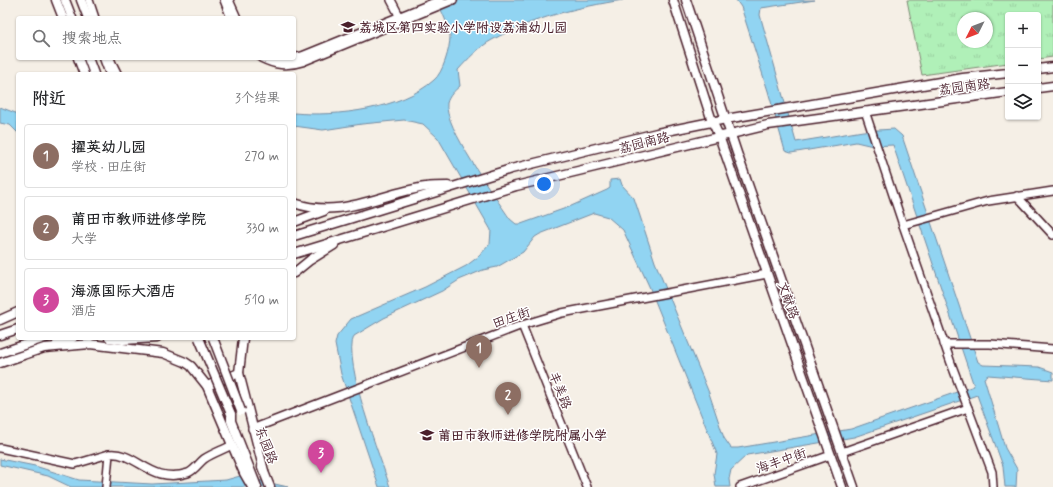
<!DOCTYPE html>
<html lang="zh">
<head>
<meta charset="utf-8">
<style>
	:root { --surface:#fff; --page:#f2f2f2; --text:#202124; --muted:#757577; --line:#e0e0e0; --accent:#b45309 }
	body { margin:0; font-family:Mynerve,"LXGW WenKai TC",sans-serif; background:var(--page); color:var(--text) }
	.controls { position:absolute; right:12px; top:12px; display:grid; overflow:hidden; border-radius:4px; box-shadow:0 1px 3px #0004 }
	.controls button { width:36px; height:36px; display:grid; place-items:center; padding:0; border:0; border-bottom:1px solid var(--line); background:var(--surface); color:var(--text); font:20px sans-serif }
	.compass { position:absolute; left:957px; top:12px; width:36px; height:36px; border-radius:50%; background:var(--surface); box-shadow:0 1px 3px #0004; rotate:228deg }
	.you { position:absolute; left:544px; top:184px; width:14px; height:14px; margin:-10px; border:3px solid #fff; border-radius:50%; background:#1a73e8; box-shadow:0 0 0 6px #1a73e833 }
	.badge { display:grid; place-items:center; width:26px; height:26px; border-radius:50%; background:var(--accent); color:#fff; font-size:13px; font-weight:700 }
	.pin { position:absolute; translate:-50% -33px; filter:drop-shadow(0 1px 2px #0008) }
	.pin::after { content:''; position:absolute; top:21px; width:14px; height:12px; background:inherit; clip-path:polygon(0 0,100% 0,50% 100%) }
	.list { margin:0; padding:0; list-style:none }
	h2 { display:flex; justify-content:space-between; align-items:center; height:52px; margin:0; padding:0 16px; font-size:17px }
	h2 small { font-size:13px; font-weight:400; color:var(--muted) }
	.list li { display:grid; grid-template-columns:26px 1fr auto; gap:12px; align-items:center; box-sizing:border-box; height:64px; margin:0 8px 8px; padding:0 8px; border:1px solid var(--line); border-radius:4px }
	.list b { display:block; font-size:15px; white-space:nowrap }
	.list p { margin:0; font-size:13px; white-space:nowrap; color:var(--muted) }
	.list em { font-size:13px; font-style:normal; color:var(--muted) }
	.icon { flex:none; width:22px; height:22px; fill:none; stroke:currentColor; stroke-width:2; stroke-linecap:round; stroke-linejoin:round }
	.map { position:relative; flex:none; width:1053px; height:487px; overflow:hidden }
	.search { position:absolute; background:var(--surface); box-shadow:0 1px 3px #0004; left:16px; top:16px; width:280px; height:44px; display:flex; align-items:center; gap:10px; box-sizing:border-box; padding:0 14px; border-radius:4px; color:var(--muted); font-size:15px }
	.panel { position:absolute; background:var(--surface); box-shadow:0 1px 3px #0004; left:16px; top:72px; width:280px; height:268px; border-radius:4px }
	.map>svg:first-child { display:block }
	.park { fill:url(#park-tufts); stroke:#7d8872; fill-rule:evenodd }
	.water { fill:#91d4f2; stroke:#758ca2 }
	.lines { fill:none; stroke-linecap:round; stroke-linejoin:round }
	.minor-casing { stroke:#4a1f2b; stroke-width:10 }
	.major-casing { stroke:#4a1f2b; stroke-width:11 }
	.minor { stroke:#fff; stroke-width:7 }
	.major { stroke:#fff; stroke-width:8 }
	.major-bridge-casing { stroke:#4a1f2b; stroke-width:11; stroke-linecap:butt }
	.major-bridge { stroke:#fff; stroke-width:8 }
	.labels { text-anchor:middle; stroke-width:3; stroke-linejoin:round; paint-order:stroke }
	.poi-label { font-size:13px; font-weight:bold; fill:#4a1f2b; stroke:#fff; text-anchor:start }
	.street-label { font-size:13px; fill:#4a1f2b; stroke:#fff }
</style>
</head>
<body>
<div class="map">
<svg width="1053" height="487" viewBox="0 0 1053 487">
	<defs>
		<pattern id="park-tufts" width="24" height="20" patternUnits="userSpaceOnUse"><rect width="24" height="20" fill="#b0f0b8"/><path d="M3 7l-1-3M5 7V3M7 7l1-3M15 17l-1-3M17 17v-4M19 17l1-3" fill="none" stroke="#99cd9e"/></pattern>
	</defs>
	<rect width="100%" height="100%" fill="#f5efe6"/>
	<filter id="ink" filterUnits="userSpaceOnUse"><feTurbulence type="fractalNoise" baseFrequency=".025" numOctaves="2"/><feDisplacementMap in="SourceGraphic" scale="8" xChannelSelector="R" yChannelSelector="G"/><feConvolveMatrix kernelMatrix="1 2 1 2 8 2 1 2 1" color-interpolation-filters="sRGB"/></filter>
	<g filter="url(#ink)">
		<path class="park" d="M 907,0 L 1053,0 L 1053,57 L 1038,59 L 1038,15 L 1008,15 L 1008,63 L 922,75 ZM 963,18 L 987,18 L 987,42 L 963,42 Z"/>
		<g class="water">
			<path d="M 437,0 L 623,0 C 578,7 532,18 492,40 C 479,47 468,59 458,70 L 460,86 C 454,91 449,96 447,103 C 443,125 496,198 510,219 L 516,224 L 521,224 L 569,207 L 607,190 L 610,188 L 610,180 L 620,179 L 622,185 L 634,198 L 655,262 L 709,393 L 724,438 L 731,448 L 738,448 L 851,429 L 974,386 L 893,145 L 873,146 L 856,142 L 791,153 L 785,151 L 768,91 L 741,7 L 736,0 L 815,0 L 761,8 L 760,15 L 796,142 L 863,131 L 894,129 L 902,136 L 978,362 L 983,365 L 1039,367 L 1053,372 L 1053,380 L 988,375 L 984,378 L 1005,448 L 1017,469 L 1016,487 L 1005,487 L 1003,466 L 977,395 L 854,437 L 747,455 L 731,470 L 729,479 L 730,487 L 716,487 L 714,474 L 717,454 L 649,286 L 623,230 L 608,217 L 594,213 L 540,234 L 535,237 L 523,252 L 497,267 L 483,270 L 459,280 L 442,291 L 384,318 L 354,336 C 342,361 381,459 390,487 L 379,487 L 341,374 L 335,344 L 337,336 L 351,319 L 425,287 L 466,266 L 478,257 L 490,244 L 491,230 L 438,138 L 423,124 L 404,120 L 362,124 L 323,130 L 294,126 L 294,113 C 336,117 402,109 434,80 C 443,73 450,48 450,37 C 451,29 440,9 437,0 Z"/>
			<path d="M 0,107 L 18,114 L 18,133 L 10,125 L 0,123 Z"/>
			<path d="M 0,459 L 35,466 L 79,480 L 152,484 L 226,480 L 240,476 L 288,487 L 71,487 L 48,476 L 0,465 Z"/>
		</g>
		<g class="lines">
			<defs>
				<g id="minor">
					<path d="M 89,0 L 95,18"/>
					<path d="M 224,0 L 231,18"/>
					<path d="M 229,0 L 237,18"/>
					<path d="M 391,0 L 401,19"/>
					<path d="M 110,58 L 113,66"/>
					<path d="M 261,58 C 275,65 287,67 302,62 L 453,0"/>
					<path d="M 274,58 L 288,59 L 302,56 L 440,0"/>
					<path d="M 865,111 L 903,225 L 988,201 L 1053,191"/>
					<path d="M 1017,196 L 1053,235"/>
					<path d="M 903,225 L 951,363 L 992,472 L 993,487"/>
					<path d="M 522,325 L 587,487"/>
					<path d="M 944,344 L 990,344 L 1053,349"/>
					<path d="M 252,429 L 522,325 L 562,313 L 767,274"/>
					<path d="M 0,448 L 75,464 L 109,454"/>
					<path d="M 842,452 L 968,408"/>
					<path d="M 106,487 L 109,454 C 137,451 150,485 188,473 C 194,471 199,463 204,459 C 213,453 223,450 232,445"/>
					<path d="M 740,487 L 831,455"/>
				</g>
				<g id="major">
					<path d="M 56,0 L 63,18"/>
					<path d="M 65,0 L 72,18"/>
					<path d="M 81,0 L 88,18"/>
					<path d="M 673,0 L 712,121 L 719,136 L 842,487"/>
					<path d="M 686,0 L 737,153 L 854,487"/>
					<path d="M 78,58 L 84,74"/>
					<path d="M 88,58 L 94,74"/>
					<path d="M 104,58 L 110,74"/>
					<path d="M 113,66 L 117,74"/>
					<path d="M 1038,69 L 1053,67"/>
					<path d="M 1038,88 L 1053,86"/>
					<path d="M 294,203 C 342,220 380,193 426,187 C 433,186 441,186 448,186"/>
					<path d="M 294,222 L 324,211"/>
					<path d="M 294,236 L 511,169 L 657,133 L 726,119 L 963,78 L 1008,73"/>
					<path d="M 294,254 L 516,186 L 768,125 L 1008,92"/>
					<path d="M 294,273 L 310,260 L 334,245"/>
					<path d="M 0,320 L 18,312"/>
					<path d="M 0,335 L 18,329"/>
					<path d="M 109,338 L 123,340 L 157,338"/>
					<path d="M 243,338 L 239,373 L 264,471"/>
					<path d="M 57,344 L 73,338"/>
					<path d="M 0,353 L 45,338"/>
					<path d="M 0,363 L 44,348 L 90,344 L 163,353 L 185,362 L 191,366 L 207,386 L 244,473 L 252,487"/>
					<path d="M 207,386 L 239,373"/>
					<path d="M 231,414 L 231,421 L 257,487"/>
					<path d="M 262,467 L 270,487"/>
				</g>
			</defs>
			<use href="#minor" class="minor-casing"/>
			<use href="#major" class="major-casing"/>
			<use href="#minor" class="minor"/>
			<use href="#major" class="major"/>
			<defs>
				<g id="major-bridge">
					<path d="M 199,338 L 231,414"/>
					<path d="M 213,338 L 241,411"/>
				</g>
			</defs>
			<use href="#major-bridge" class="major-bridge-casing"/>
			<use href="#major-bridge" class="major-bridge"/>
		</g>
	</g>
	<defs>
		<symbol id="school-bare" viewBox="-9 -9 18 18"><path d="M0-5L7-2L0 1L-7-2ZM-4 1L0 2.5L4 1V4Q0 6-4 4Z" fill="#4a1f2b" stroke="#fff" stroke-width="2.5" paint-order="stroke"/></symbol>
	</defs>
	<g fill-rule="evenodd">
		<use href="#school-bare" x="338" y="17" width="20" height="20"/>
		<use href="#school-bare" x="417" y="425" width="20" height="20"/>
	</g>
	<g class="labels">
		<g class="poi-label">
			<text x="359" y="32">荔城区第四实验小学附设荔浦幼儿园</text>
			<text x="438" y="440">莆田市教师进修学院附属小学</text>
		</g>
		<g class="street-label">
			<text transform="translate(964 86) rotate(-8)" y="5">荔园南路</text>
			<text transform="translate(644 142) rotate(-14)" y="5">荔园南路</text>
			<text transform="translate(789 300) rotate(70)" y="5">文献路</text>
			<text transform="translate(511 317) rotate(-19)" y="5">田庄街</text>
			<text transform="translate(561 390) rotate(68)" y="5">丰美路</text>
			<text transform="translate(267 445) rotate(69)" y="5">东园路</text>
			<text transform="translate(781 460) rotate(-19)" y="5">海丰中街</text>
		</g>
	</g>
</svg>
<div class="controls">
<button>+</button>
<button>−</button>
<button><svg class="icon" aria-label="layers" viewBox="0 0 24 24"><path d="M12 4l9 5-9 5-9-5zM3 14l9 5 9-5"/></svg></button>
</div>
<svg class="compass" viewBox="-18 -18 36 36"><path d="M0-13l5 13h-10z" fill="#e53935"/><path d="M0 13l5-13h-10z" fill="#757577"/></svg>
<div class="you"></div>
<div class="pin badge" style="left:479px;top:368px;background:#8d6e63">1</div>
<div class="pin badge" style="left:508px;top:415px;background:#8d6e63">2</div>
<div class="pin badge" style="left:321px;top:473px;background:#d1479c">3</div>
<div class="search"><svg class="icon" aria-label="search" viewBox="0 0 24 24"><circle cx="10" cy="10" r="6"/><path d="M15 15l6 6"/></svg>搜索地点</div>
<section class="panel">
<h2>附近<small>3个结果</small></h2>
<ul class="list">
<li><span class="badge" style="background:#8d6e63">1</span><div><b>擢英幼儿园</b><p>学校 · 田庄街</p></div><em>270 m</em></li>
<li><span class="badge" style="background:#8d6e63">2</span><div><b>莆田市教师进修学院</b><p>大学</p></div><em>330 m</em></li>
<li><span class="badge" style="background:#d1479c">3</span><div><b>海源国际大酒店</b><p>酒店</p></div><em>510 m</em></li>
</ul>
</section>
</div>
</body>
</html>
